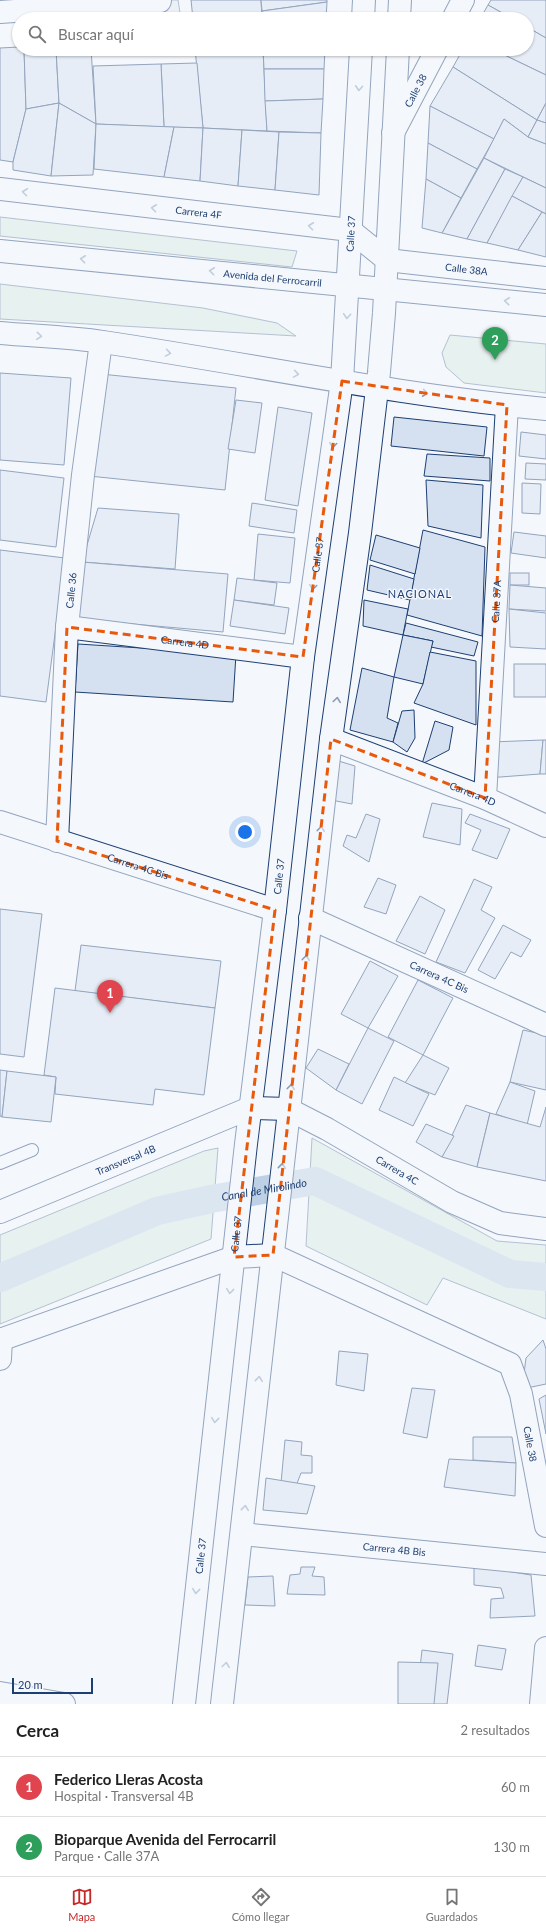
<!DOCTYPE html>
<html lang="es">
<head>
<meta charset="utf-8">
<style>
	:root { --surface:#fff; --page:#f2f2f2; --text:#222; --muted:#767676; --line:#e0e0e0; --accent:#c62828 }
	body { margin:0; font-family:Lato,sans-serif; background:var(--page); color:var(--text) }
	.scale { position:absolute; left:12px; bottom:10px; width:81px; box-sizing:border-box; padding-left:4px; border:2px solid #1d3f73; border-top:0; font-size:11px; line-height:14px; white-space:nowrap; color:#1d3f73; -webkit-text-stroke:3px #f4f7fb; paint-order:stroke }
	.you { position:absolute; left:245px; top:832px; width:14px; height:14px; margin:-10px; border:3px solid #fff; border-radius:50%; background:#1a73e8; box-shadow:0 0 0 6px #1a73e833 }
	.badge { display:grid; place-items:center; width:26px; height:26px; border-radius:50%; background:var(--accent); color:#fff; font-size:13px; font-weight:700 }
	.pin { position:absolute; translate:-50% -33px; filter:drop-shadow(0 1px 2px #0008) }
	.pin::after { content:''; position:absolute; top:21px; width:14px; height:12px; background:inherit; clip-path:polygon(0 0,100% 0,50% 100%) }
	.list { margin:0; padding:0; list-style:none }
	h2 { display:flex; justify-content:space-between; align-items:center; height:52px; margin:0; padding:0 16px; font-size:17px }
	h2 small { font-size:13px; font-weight:400; color:var(--muted) }
	.list li { display:grid; grid-template-columns:26px 1fr auto; gap:12px; align-items:center; box-sizing:border-box; height:60px; padding:0 16px; border-top:1px solid var(--line) }
	.list b { display:block; font-size:15px; white-space:nowrap }
	.list p { margin:0; font-size:13px; white-space:nowrap; color:var(--muted) }
	.list em { font-size:13px; font-style:normal; color:var(--muted) }
	.icon { flex:none; width:22px; height:22px; fill:none; stroke:currentColor; stroke-width:2; stroke-linecap:round; stroke-linejoin:round }
	.map { position:relative; flex:none; width:546px; height:1704px; overflow:hidden }
	.search { position:absolute; background:var(--surface); box-shadow:0 1px 3px #0004; left:12px; right:12px; top:12px; height:44px; display:flex; align-items:center; gap:10px; box-sizing:border-box; padding:0 14px; border-radius:22px; color:var(--muted); font-size:15px }
	.sheet { height:172px; background:var(--surface) }
	nav { display:flex; justify-content:space-around; align-items:center; box-sizing:border-box; height:56px; border-top:1px solid var(--line); background:var(--surface); font-size:11px; color:var(--muted) }
	nav a { display:grid; justify-items:center; gap:2px }
	nav .on { color:var(--accent) }
	.map>svg:first-child { display:block }
	.green { fill:#d7e8df; stroke:#687fa3 }
	.parking { fill:#e3e8f0; stroke:#687fa3 }
	.lines { fill:none; stroke-linecap:round; stroke-linejoin:round }
	.canal { stroke:#bed0e5; stroke-width:28 }
	.building { fill:#d5e0f0; stroke:#1d3f73 }
	.service-casing { stroke:#1d3f73; stroke-width:14 }
	.minor-casing { stroke:#1d3f73; stroke-width:24 }
	.secondary-casing { stroke:#1d3f73; stroke-width:24 }
	.primary-casing { stroke:#1d3f73; stroke-width:24 }
	.service { stroke:#f4f7fb; stroke-width:12 }
	.minor { stroke:#f4f7fb; stroke-width:22 }
	.secondary { stroke:#f4f7fb; stroke-width:22 }
	.primary { stroke:#f4f7fb; stroke-width:22 }
	.oneway { stroke:#889bb7 }
	.marked { fill:none; stroke:#e8590c; stroke-width:3; stroke-dasharray:8 5; stroke-linejoin:round }
	.labels { text-anchor:middle; stroke-width:3; stroke-linejoin:round; paint-order:stroke }
	.street-label { font-size:10px; fill:#1d3f73; stroke:#f4f7fb }
	.neighbourhood-label { font-size:11px; letter-spacing:1px; fill:#1d3f73; stroke:#f4f7fb }
	.water-label { font-size:11px; font-style:italic; fill:#1d3f73; stroke:#f4f7fb }
</style>
</head>
<body>
<div class="map">
<svg width="546" height="1704" viewBox="0 0 546 1704">
	<rect width="100%" height="100%" fill="#f4f7fb"/>
	<g class="green">
		<path d="M 0,217 L 297,251 L 292,267 L 0,236 Z"/>
		<path d="M 0,284 L 203,308 L 277,323 L 296,336 L 0,319 Z"/>
		<path d="M 450,335 L 546,344 L 546,393 L 464,383 L 446,367 L 442,353 Z"/>
		<path d="M 312,1138 L 497,1241 L 546,1245 L 546,1319 L 443,1278 L 427,1305 L 306,1246 Z"/>
		<path d="M 218,1148 L 211,1239 L 0,1324 L 0,1235 L 204,1151 Z"/>
	</g>
	<path class="parking" d="M 112,0 L 178,0 L 181,19 L 114,19 Z"/>
	<g class="lines">
		<path class="canal" id="s1" d="M 0,1278 L 157,1211 L 211,1199 L 315,1181 L 510,1274 L 546,1277"/>
	</g>
	<g class="building">
		<path d="M 191,0 L 261,0 L 262,19 L 193,19 Z"/>
		<path d="M 261,0 L 327,0 L 327,2 L 262,11 Z"/>
		<path d="M 491,0 L 546,0 L 546,38 L 527,27 L 527,19 L 513,19 L 488,5 Z"/>
		<path d="M 327,2 L 326,19 L 262,19 L 262,11 Z"/>
		<path d="M 488,5 L 513,19 L 480,19 Z"/>
		<path d="M 527,27 L 546,38 L 546,75 L 492,49 L 527,49 Z"/>
		<path d="M 19,47 L 19,49 L 24,49 L 26,109 L 13,162 L 0,160 L 0,48 Z"/>
		<path d="M 24,49 L 56,49 L 59,103 L 26,109 Z"/>
		<path d="M 56,49 L 91,49 L 96,124 L 59,103 Z"/>
		<path d="M 195,49 L 263,49 L 267,131 L 203,128 Z"/>
		<path d="M 263,49 L 325,49 L 324,69 L 264,69 Z"/>
		<path d="M 463,49 L 492,49 L 546,75 L 546,103 L 537,120 L 453,67 Z"/>
		<path d="M 197,63 L 203,128 L 164,127 L 161,64 Z"/>
		<path d="M 161,64 L 164,127 L 96,124 L 93,66 Z"/>
		<path d="M 453,67 L 537,120 L 528,137 L 504,119 L 494,139 L 430,106 Z"/>
		<path d="M 264,69 L 324,69 L 323,99 L 265,101 Z"/>
		<path d="M 323,99 L 321,133 L 267,131 L 265,101 Z"/>
		<path d="M 59,103 L 51,176 L 13,170 L 13,162 L 26,109 Z"/>
		<path d="M 59,103 L 96,124 L 93,175 L 51,176 Z"/>
		<path d="M 546,103 L 546,123 L 537,120 Z"/>
		<path d="M 430,106 L 494,139 L 477,169 L 428,143 Z"/>
		<path d="M 504,119 L 528,137 L 546,144 L 546,188 L 484,158 Z"/>
		<path d="M 537,120 L 546,123 L 546,144 L 528,137 Z"/>
		<path d="M 96,124 L 174,127 L 164,177 L 94,169 Z"/>
		<path d="M 174,127 L 203,128 L 200,181 L 164,177 Z"/>
		<path d="M 203,128 L 242,130 L 238,186 L 200,181 Z"/>
		<path d="M 242,130 L 279,132 L 275,190 L 238,186 Z"/>
		<path d="M 279,132 L 321,133 L 319,195 L 275,190 Z"/>
		<path d="M 428,143 L 477,169 L 461,198 L 426,179 Z"/>
		<path d="M 484,158 L 505,169 L 467,239 L 442,233 Z"/>
		<path d="M 505,169 L 523,177 L 487,243 L 467,239 Z"/>
		<path d="M 523,177 L 546,188 L 546,214 L 512,196 Z"/>
		<path d="M 426,179 L 461,198 L 442,233 L 422,228 Z"/>
		<path d="M 512,196 L 542,212 L 518,250 L 487,243 Z"/>
		<path d="M 542,212 L 546,214 L 546,257 L 518,250 Z"/>
		<path d="M 0,373 L 71,378 L 64,465 L 0,460 Z"/>
		<path d="M 101,374 L 236,388 L 225,490 L 89,476 Z"/>
		<path d="M 236,400 L 262,403 L 255,453 L 228,449 Z"/>
		<path d="M 278,407 L 312,413 L 298,506 L 265,500 Z"/>
		<path d="M 394,417 L 487,427 L 484,456 L 391,446 Z"/>
		<path d="M 521,432 L 546,435 L 546,459 L 519,456 Z"/>
		<path d="M 427,454 L 490,458 L 490,481 L 424,476 Z"/>
		<path d="M 526,463 L 546,464 L 546,480 L 525,479 Z"/>
		<path d="M 0,470 L 64,478 L 56,547 L 0,540 Z"/>
		<path d="M 426,480 L 483,485 L 481,538 L 428,526 Z"/>
		<path d="M 522,483 L 541,484 L 540,514 L 522,513 Z"/>
		<path d="M 252,503 L 297,510 L 294,533 L 249,526 Z"/>
		<path d="M 98,508 L 179,514 L 175,569 L 82,562 Z"/>
		<path d="M 423,530 L 485,547 L 482,636 L 407,615 Z"/>
		<path d="M 514,532 L 546,536 L 546,558 L 511,553 Z"/>
		<path d="M 258,534 L 295,538 L 290,583 L 254,580 Z"/>
		<path d="M 376,535 L 420,548 L 415,574 L 370,560 Z"/>
		<path d="M 0,550 L 65,558 L 46,702 L 0,696 Z"/>
		<path d="M 82,562 L 228,574 L 223,632 L 77,619 Z"/>
		<path d="M 370,565 L 414,579 L 410,600 L 367,590 Z"/>
		<rect x="510" y="573" width="19" height="12"/>
		<path d="M 237,578 L 277,583 L 274,605 L 234,600 Z"/>
		<path d="M 510,585 L 546,588 L 546,611 L 509,609 Z"/>
		<path d="M 234,600 L 289,608 L 285,634 L 230,626 Z"/>
		<path d="M 364,600 L 408,609 L 403,635 L 363,626 Z"/>
		<path d="M 509,609 L 546,613 L 546,649 L 510,647 Z"/>
		<path d="M 406,623 L 478,642 L 474,656 L 431,647 L 433,641 L 403,635 Z"/>
		<path d="M 403,635 L 433,641 L 423,684 L 394,677 Z"/>
		<path d="M 78,644 L 236,654 L 233,702 L 75,692 Z"/>
		<path d="M 430,652 L 476,661 L 476,725 L 414,703 L 423,684 Z"/>
		<rect x="514" y="664" width="32" height="33"/>
		<path d="M 362,668 L 394,677 L 387,718 L 398,723 L 393,742 L 350,730 Z"/>
		<path d="M 414,710 L 415,738 L 407,752 L 393,742 L 402,711 Z"/>
		<path d="M 435,721 L 453,727 L 449,750 L 422,764 Z"/>
		<path d="M 543,740 L 540,774 L 487,778 L 491,742 Z"/>
		<path d="M 543,740 L 546,740 L 546,774 L 540,774 Z"/>
		<path d="M 332,759 L 355,766 L 352,804 L 331,800 Z"/>
		<path d="M 432,803 L 462,809 L 460,845 L 423,837 Z"/>
		<path d="M 366,814 L 380,819 L 369,862 L 343,846 L 347,835 L 356,838 Z"/>
		<path d="M 470,814 L 510,829 L 497,859 L 472,850 L 481,830 L 465,823 Z"/>
		<path d="M 378,878 L 396,885 L 386,914 L 364,907 Z"/>
		<path d="M 474,879 L 492,887 L 481,910 L 495,918 L 465,973 L 436,962 Z"/>
		<path d="M 420,896 L 445,910 L 425,954 L 396,941 Z"/>
		<path d="M 0,909 L 42,914 L 24,1057 L 0,1054 Z"/>
		<path d="M 503,925 L 531,940 L 521,957 L 511,952 L 495,979 L 478,970 Z"/>
		<path d="M 81,945 L 221,961 L 215,1008 L 75,991 Z"/>
		<path d="M 370,961 L 398,976 L 368,1028 L 341,1014 Z"/>
		<path d="M 418,980 L 453,998 L 423,1055 L 388,1037 Z"/>
		<path d="M 55,988 L 215,1008 L 204,1095 L 155,1089 L 153,1105 L 55,1094 L 56,1077 L 44,1075 Z"/>
		<path d="M 368,1028 L 394,1041 L 362,1104 L 336,1090 Z"/>
		<path d="M 523,1030 L 546,1035 L 546,1090 L 510,1082 Z"/>
		<path d="M 318,1049 L 349,1064 L 336,1090 L 306,1068 Z"/>
		<path d="M 423,1055 L 449,1068 L 435,1095 L 405,1083 Z"/>
		<path d="M 0,1070 L 7,1071 L 2,1117 L 0,1116 Z"/>
		<path d="M 7,1071 L 56,1077 L 51,1122 L 2,1117 Z"/>
		<path d="M 394,1077 L 429,1094 L 413,1126 L 379,1110 Z"/>
		<path d="M 510,1082 L 535,1091 L 527,1125 L 496,1114 Z"/>
		<path d="M 466,1105 L 490,1113 L 477,1167 L 442,1157 Z"/>
		<path d="M 546,1107 L 546,1181 L 477,1167 L 490,1113 L 540,1127 Z"/>
		<path d="M 426,1124 L 454,1136 L 442,1157 L 416,1142 Z"/>
		<path d="M 543,1340 L 546,1349 L 546,1384 L 522,1389 L 526,1358 Z"/>
		<path d="M 339,1351 L 368,1354 L 364,1391 L 336,1385 Z"/>
		<path d="M 412,1388 L 435,1390 L 427,1438 L 403,1433 Z"/>
		<path d="M 546,1395 L 546,1434 L 539,1399 Z"/>
		<path d="M 473,1437 L 512,1437 L 516,1463 L 473,1460 Z"/>
		<path d="M 285,1440 L 302,1442 L 301,1455 L 312,1456 L 312,1473 L 301,1473 L 296,1486 L 281,1483 Z"/>
		<path d="M 449,1459 L 516,1463 L 515,1496 L 444,1487 Z"/>
		<path d="M 266,1478 L 315,1486 L 307,1514 L 263,1510 Z"/>
		<path d="M 474,1566 L 531,1575 L 535,1616 L 490,1618 L 491,1599 L 504,1598 L 501,1588 L 474,1585 Z"/>
		<path d="M 301,1567 L 315,1567 L 312,1576 L 324,1577 L 325,1595 L 287,1594 L 290,1575 L 300,1574 Z"/>
		<path d="M 273,1576 L 275,1606 L 245,1605 L 248,1577 Z"/>
		<path d="M 478,1645 L 506,1649 L 502,1670 L 475,1666 Z"/>
		<path d="M 422,1650 L 453,1654 L 447,1704 L 416,1704 Z"/>
		<path d="M 398,1662 L 438,1663 L 434,1704 L 398,1704 Z"/>
	</g>
	<g class="lines">
		<defs>
			<path id="service" d="M 0,1163 L 32,1150"/>
			<g id="minor">
				<path d="M 0,12 L 160,1"/>
				<path d="M 453,19 L 463,0"/>
				<path id="s2" d="M 393,133 L 437,49"/>
				<path id="s3" d="M 0,189 L 350,230 L 387,260 L 546,278"/>
				<path id="s4" d="M 67,627 L 303,657"/>
				<path id="s5" d="M 331,739 L 485,798 L 546,826"/>
				<path id="s6" d="M 485,798 L 507,405"/>
				<path id="s7" d="M 0,822 L 275,910"/>
				<path id="s8" d="M 57,841 L 67,627 L 83,475 L 101,342"/>
				<path id="s9" d="M 310,918 L 546,1025"/>
				<path id="s10" d="M 0,1212 L 250,1108 L 288,1109 L 327,1129 L 452,1202 L 500,1223 L 546,1229"/>
				<path id="s11" d="M 0,1340 L 234,1257 L 273,1255 L 510,1364 L 521,1394 L 546,1526"/>
				<path d="M 0,1359 L 1,1339"/>
				<path id="s12" d="M 242,1534 L 546,1564"/>
				<path d="M 0,1693 L 64,1704"/>
				<path d="M 541,1704 L 546,1648"/>
			</g>
			<g id="secondary">
				<path d="M 363,19 L 364,0"/>
				<path d="M 399,19 L 400,0"/>
				<path id="s13" d="M 184,1704 L 246,1144 L 275,910 L 303,657 L 342,381 L 361,49"/>
				<path d="M 222,1704 L 331,739 L 360,533 L 379,372 L 384,313 L 398,49"/>
			</g>
			<g id="primary">
				<path id="s14" d="M 0,251 L 546,305"/>
				<path d="M 0,333 C 34,336 69,337 103,342 C 250,364 397,395 546,409"/>
			</g>
		</defs>
		<use href="#service" class="service-casing"/>
		<use href="#minor" class="minor-casing"/>
		<use href="#secondary" class="secondary-casing"/>
		<use href="#primary" class="primary-casing"/>
		<use href="#service" class="service"/>
		<use href="#minor" class="minor"/>
		<use href="#secondary" class="secondary"/>
		<use href="#primary" class="primary"/>
	</g>
	<defs><path id="oneway-chevron" d="M-2-3.5L2.5 0L-2 3.5" fill="none" stroke-width="1.6" stroke-linecap="round" stroke-linejoin="round"/></defs>
	<g class="oneway">
		<use href="#oneway-chevron" transform="translate(359 88) rotate(94)"/>
		<use href="#oneway-chevron" transform="translate(25 192) rotate(-173)"/>
		<use href="#oneway-chevron" transform="translate(154 208) rotate(-173)"/>
		<use href="#oneway-chevron" transform="translate(311 226) rotate(-173)"/>
		<use href="#oneway-chevron" transform="translate(83 259) rotate(-174)"/>
		<use href="#oneway-chevron" transform="translate(212 271) rotate(-174)"/>
		<use href="#oneway-chevron" transform="translate(507 301) rotate(-174)"/>
		<use href="#oneway-chevron" transform="translate(347 316) rotate(94)"/>
		<use href="#oneway-chevron" transform="translate(39 336) rotate(5)"/>
		<use href="#oneway-chevron" transform="translate(168 353) rotate(9)"/>
		<use href="#oneway-chevron" transform="translate(296 374) rotate(9)"/>
		<use href="#oneway-chevron" transform="translate(425 393) rotate(8)"/>
		<use href="#oneway-chevron" transform="translate(333 445) rotate(98)"/>
		<use href="#oneway-chevron" transform="translate(313 587) rotate(98)"/>
		<use href="#oneway-chevron" transform="translate(337 700) rotate(-82)"/>
		<use href="#oneway-chevron" transform="translate(321 829) rotate(-83)"/>
		<use href="#oneway-chevron" transform="translate(306 958) rotate(-83)"/>
		<use href="#oneway-chevron" transform="translate(291 1087) rotate(-83)"/>
		<use href="#oneway-chevron" transform="translate(282 1166) rotate(-84)"/>
		<use href="#oneway-chevron" transform="translate(230 1291) rotate(96)"/>
		<use href="#oneway-chevron" transform="translate(259 1379) rotate(-84)"/>
		<use href="#oneway-chevron" transform="translate(215 1420) rotate(96)"/>
		<use href="#oneway-chevron" transform="translate(245 1508) rotate(-84)"/>
		<use href="#oneway-chevron" transform="translate(196 1591) rotate(96)"/>
		<use href="#oneway-chevron" transform="translate(226 1665) rotate(-83)"/>
	</g>
	<path d="M0 0H546V1704H0ZM 342,381 L 507,405 L 485,798 L 331,739 L 273,1255 L 234,1257 L 275,910 L 57,841 L 67,627 L 303,657 Z" fill="#f4f7fb" fill-opacity=".55" fill-rule="evenodd"/>
	<path class="marked" d="M 342,381 L 507,405 L 485,798 L 331,739 L 273,1255 L 234,1257 L 275,910 L 57,841 L 67,627 L 303,657 Z"/>
	<g class="labels">
		<g class="street-label">
			<text dy="4" stroke="none"><textPath href="#s2" startOffset="48">Calle 38</textPath></text>
			<text dy="4" stroke="none"><textPath href="#s3" startOffset="200">Carrera 4F</textPath></text>
			<text dy="4" stroke="none"><textPath href="#s13" startOffset="1480">Calle 37</textPath></text>
			<text dy="4" stroke="none"><textPath href="#s3" startOffset="480">Calle 38A</textPath></text>
			<text dy="4" stroke="none"><textPath href="#s14" startOffset="274">Avenida del Ferrocarril</textPath></text>
			<text dy="4" stroke="none"><textPath href="#s13" startOffset="1157">Calle 37</textPath></text>
			<text dy="4" stroke="none"><textPath href="#s8" startOffset="251">Calle 36</textPath></text>
			<text dy="4" stroke="none"><textPath href="#s6" startOffset="197">Calle 37A</textPath></text>
			<text dy="4" stroke="none"><textPath href="#s4" startOffset="119">Carrera 4D</textPath></text>
			<text dy="4" stroke="none"><textPath href="#s5" startOffset="152">Carrera 4D</textPath></text>
			<text dy="4" stroke="none"><textPath href="#s7" startOffset="145">Carrera 4C Bis</textPath></text>
			<text dy="4" stroke="none"><textPath href="#s13" startOffset="833">Calle 37</textPath></text>
			<text dy="4" stroke="none"><textPath href="#s9" startOffset="142">Carrera 4C Bis</textPath></text>
			<text dy="4" stroke="none"><textPath href="#s10" startOffset="136">Transversal 4B</textPath></text>
			<text dy="4" stroke="none"><textPath href="#s10" startOffset="434">Carrera 4C</textPath></text>
			<text dy="4" stroke="none"><textPath href="#s13" startOffset="473">Calle 37</textPath></text>
			<text dy="4" stroke="none"><textPath href="#s11" startOffset="631">Calle 38</textPath></text>
			<text dy="4" stroke="none"><textPath href="#s12" startOffset="153">Carrera 4B Bis</textPath></text>
			<text dy="4" stroke="none"><textPath href="#s13" startOffset="149">Calle 37</textPath></text>
		</g>
		<g class="neighbourhood-label">
			<text x="420" y="598">NACIONAL</text>
		</g>
		<g class="water-label">
			<text dy="4" stroke="none"><textPath href="#s1" startOffset="280">Canal de Mirolindo</textPath></text>
		</g>
	</g>
</svg>
<div class="scale">20 m</div>
<div class="you"></div>
<div class="pin badge" style="left:110px;top:1013px;background:#e0444e">1</div>
<div class="pin badge" style="left:495px;top:360px;background:#2e9e5b">2</div>
<div class="search"><svg class="icon" aria-label="search" viewBox="0 0 24 24"><circle cx="10" cy="10" r="6"/><path d="M15 15l6 6"/></svg>Buscar aquí</div>
</div>
<section class="sheet">
<h2>Cerca<small>2 resultados</small></h2>
<ul class="list">
<li><span class="badge" style="background:#e0444e">1</span><div><b>Federico Lleras Acosta</b><p>Hospital · Transversal 4B</p></div><em>60 m</em></li>
<li><span class="badge" style="background:#2e9e5b">2</span><div><b>Bioparque Avenida del Ferrocarril</b><p>Parque · Calle 37A</p></div><em>130 m</em></li>
</ul>
</section>
<nav>
<a class="on"><svg class="icon" aria-label="map" viewBox="0 0 24 24"><path d="M3 6l6-2 6 2 6-2v14l-6 2-6-2-6 2zM9 4v14M15 6v14"/></svg>Mapa</a>
<a><svg class="icon" aria-label="directions" viewBox="0 0 24 24"><path d="M12 3l9 9-9 9-9-9zM9 14v-3h6M13 9l2 2-2 2"/></svg>Cómo llegar</a>
<a><svg class="icon" aria-label="saved" viewBox="0 0 24 24"><path d="M7 4h10v16l-5-4-5 4z"/></svg>Guardados</a>
</nav>
</body>
</html>
